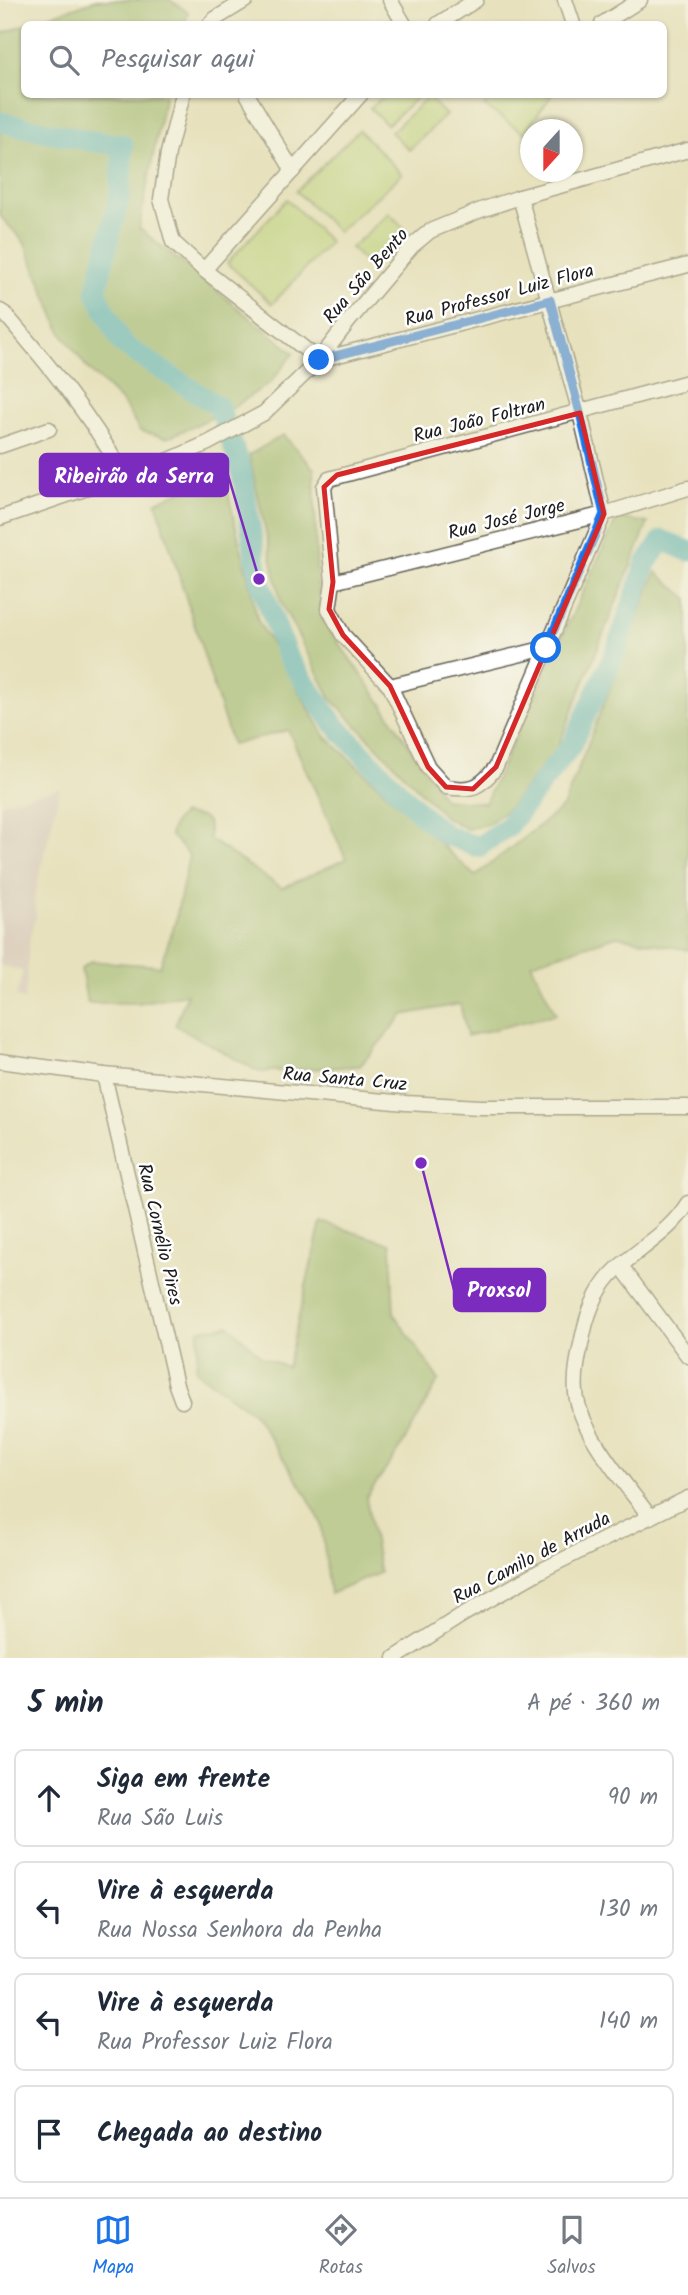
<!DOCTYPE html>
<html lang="pt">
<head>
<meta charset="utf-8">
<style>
	:root { --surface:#fff; --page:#f2f2f3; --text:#1f2937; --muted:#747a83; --line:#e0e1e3; --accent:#1a73e8 }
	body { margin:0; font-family:Kalam,sans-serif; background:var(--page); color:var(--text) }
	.compass { position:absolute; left:520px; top:119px; width:63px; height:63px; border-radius:50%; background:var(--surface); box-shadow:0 2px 5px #0004; rotate:201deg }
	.stop { position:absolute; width:21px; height:21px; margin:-16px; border:5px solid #1a73e8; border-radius:50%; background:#fff }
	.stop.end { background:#1a73e8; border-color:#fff; box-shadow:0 2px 7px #0008 }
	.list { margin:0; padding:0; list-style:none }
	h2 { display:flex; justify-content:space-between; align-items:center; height:91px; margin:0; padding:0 28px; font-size:30px }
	h2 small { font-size:23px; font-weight:400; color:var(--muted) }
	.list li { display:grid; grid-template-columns:46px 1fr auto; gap:21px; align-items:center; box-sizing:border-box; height:98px; margin:0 14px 14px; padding:0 14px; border:2px solid var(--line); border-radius:10px }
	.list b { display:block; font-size:26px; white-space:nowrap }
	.list p { margin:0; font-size:23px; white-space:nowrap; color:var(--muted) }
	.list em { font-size:23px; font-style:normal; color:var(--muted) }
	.icon { flex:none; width:38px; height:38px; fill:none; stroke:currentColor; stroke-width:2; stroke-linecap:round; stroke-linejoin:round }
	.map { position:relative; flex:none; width:688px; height:1658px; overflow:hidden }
	.search { position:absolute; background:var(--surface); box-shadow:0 2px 5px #0004; left:21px; right:21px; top:21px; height:77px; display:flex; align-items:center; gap:18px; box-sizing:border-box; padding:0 24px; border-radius:10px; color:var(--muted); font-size:26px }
	.sheet { height:539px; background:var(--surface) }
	nav { display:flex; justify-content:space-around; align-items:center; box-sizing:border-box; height:98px; border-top:2px solid var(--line); background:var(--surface); font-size:19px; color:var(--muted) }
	nav a { display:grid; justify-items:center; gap:4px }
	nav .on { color:var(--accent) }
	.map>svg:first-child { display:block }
	.industrial { fill:#d2bec2 }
	.green { fill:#b5d075; stroke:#687648; stroke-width:2 }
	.forest { fill:#90b266; stroke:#566741; stroke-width:2 }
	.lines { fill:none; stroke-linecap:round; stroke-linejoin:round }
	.river { stroke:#41adbf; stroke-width:21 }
	.minor-casing { stroke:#636154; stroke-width:17 }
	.minor { stroke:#fff; stroke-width:14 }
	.route { stroke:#1a73e8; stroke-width:9 }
	.marked { fill:none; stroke:#d62828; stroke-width:5; stroke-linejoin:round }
	.labels { text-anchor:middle; stroke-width:5; stroke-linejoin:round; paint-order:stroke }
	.street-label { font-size:19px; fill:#1c1c1c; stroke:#fff }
	.leader { fill:none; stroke:#7b2cbf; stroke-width:2.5 }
	.callout-dot { fill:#7b2cbf; stroke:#fff; stroke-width:2.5 }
	.callout { fill:#7b2cbf; stroke:#7b2cbf; stroke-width:2.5 }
	.callout-label { font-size:21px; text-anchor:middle; font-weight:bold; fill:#fff }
</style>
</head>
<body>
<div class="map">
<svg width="688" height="1658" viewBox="0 0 688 1658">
	<rect width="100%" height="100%" fill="#fff"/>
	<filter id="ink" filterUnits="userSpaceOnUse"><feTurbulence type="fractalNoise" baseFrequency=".0143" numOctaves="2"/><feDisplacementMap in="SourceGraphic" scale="14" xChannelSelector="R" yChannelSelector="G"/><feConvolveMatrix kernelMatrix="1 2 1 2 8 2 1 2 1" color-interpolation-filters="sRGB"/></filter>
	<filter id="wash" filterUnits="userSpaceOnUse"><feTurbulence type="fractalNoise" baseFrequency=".00686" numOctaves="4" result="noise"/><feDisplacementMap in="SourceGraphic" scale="28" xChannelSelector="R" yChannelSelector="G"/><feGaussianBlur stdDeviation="1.57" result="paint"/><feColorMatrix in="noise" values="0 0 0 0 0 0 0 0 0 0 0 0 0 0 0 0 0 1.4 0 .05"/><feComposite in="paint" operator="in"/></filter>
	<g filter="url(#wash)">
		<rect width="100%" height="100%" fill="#e7e1bd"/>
		<path class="industrial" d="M 60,788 L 34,899 L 36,917 L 30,935 L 25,1000 L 16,997 L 23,971 L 0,965 L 0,803 Z"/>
		<g class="green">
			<path d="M 385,95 L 385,94 L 420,95 L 387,125 L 370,108 Z"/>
			<path d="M 492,95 L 492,94 L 552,95 L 524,133 L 484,106 Z"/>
			<path d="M 428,97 L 446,115 L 409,150 L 391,132 Z"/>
			<path d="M 359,130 L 402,174 L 338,232 L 296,191 Z"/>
			<path d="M 287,199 L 330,242 L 272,304 L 227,263 Z"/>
			<path d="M 389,213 L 405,229 L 368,265 L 351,248 Z"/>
		</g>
		<g class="forest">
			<path d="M 96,0 L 170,0 L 188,12 L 185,24 L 26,24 Z"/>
			<path d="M 24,25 L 24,94 L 165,95 L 139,228 L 294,353 L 271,382 L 231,409 L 167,438 L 140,431 L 123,403 L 88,369 L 61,332 L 24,242 L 0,216 L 0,34 Z"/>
			<path d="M 283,435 L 314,469 L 317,583 L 324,622 L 382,704 L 444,799 L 485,803 L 617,518 L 648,523 L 557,749 L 509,808 L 488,824 L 467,829 L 445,817 L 331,699 L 281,603 L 249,455 Z"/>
			<path d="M 223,471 L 258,621 L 325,736 L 475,876 L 563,807 L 656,572 L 688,599 L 688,950 L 617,936 L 531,963 L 556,1014 L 467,1036 L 460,1004 L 403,1015 L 360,1066 L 259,1072 L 175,1025 L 187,994 L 138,1003 L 87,1003 L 81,969 L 91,961 L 160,966 L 175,923 L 189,855 L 170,835 L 174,823 L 182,814 C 204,816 211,816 209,839 L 282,888 L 346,859 L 288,730 L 232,745 L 156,502 Z"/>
			<path d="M 321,1222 L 391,1244 L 394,1314 L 439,1380 L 400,1449 L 366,1498 L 380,1573 L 330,1594 L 321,1522 L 305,1492 L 254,1414 L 196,1371 L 199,1330 L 229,1325 L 262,1357 L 287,1367 Z"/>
		</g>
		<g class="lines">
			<path class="river" d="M 0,122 L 90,141 L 123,145 L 120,194 L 96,292 L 122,344 L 219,407 L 241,469 L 259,579 L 287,656 L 333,723 L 422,815 L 446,835 L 478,847 L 507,827 L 571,746 L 616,651 L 646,563 L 662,540 L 688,551"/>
		</g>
	</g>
	<g filter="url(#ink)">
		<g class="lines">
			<defs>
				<g id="minor">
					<path d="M 390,0 L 404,24"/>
					<path d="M 565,0 L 573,24"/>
					<path d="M 210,24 L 215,19 L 246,0"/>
					<path d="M 438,24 L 476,0"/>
					<path d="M 602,24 L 640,0"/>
					<path d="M 183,94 L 168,153 L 161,199 L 173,242 L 204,270 L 319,360"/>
					<path d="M 247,94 L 293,171"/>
					<path d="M 520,197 L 580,413 L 604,514"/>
					<path d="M 204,270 L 361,94"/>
					<path d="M 0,311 L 5,314 C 48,364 90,415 122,472"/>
					<path d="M 319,360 L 688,265"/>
					<path d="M 0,446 L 49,429"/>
					<path d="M 604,514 L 496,767 C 480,788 472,791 446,787 L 428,767 L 390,686 L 343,635 L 329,609 L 333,582 L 324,487 L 329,479 L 688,382"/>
					<path d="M 0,518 L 82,490 L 122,472 L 156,466 L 208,443 L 264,413 L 319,360 L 348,322 L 412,246 L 430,231 L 481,210 L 520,197 L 688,150"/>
					<path d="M 333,582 L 604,514 L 688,488"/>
					<path d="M 390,686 L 546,648"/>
					<path d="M 0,1061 L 104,1075 L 406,1103 L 480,1107 L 688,1107"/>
					<path d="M 104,1075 L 176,1385 L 182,1401"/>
					<path d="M 621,1266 L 688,1356"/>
					<path d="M 650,1517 C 626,1484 580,1433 576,1393 C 574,1374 579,1354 583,1335 C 588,1311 598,1286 617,1269 C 642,1246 670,1232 688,1203"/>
					<path d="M 395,1658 L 462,1615 L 542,1570 L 688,1498"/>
				</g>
			</defs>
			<use href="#minor" class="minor-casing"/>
			<use href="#minor" class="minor"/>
		</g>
	</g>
	<g class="lines" filter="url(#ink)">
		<path class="route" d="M 319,360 L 550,300 L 580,413 L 604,514 L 546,648"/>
	</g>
	<path d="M0 0H688V1658H0ZM 580,413 L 604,514 L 496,767 L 473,789 L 446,787 L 428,767 L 390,686 L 343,635 L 329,609 L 333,582 L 324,487 L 337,475 Z" fill="#e7e1bd" fill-opacity=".55" fill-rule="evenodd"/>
	<path class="marked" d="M 580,413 L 604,514 L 496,767 L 473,789 L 446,787 L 428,767 L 390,686 L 343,635 L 329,609 L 333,582 L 324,487 L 337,475 Z"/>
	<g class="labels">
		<g class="street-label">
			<text transform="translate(365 275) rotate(-49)" y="7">Rua São Bento</text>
			<text transform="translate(499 294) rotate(-15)" y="7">Rua Professor Luiz Flora</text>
			<text transform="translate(479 419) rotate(-14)" y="7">Rua João Foltran</text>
			<text transform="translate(506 518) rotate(-14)" y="7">Rua José Jorge</text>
			<text transform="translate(345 1078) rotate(5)" y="7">Rua Santa Cruz</text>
			<text transform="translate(161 1234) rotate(77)" y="7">Rua Cornélio Pires</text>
			<text transform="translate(531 1557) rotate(-28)" y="7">Rua Camilo de Arruda</text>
		</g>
	</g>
	<path class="leader" d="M259 579L228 475M421 1163L454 1290"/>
	<g class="callout-dot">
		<circle cx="259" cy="579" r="7"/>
		<circle cx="421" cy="1163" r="7"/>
	</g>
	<g class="callout">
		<rect x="40" y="454" width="188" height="42" rx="7"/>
		<rect x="454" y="1269" width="91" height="42" rx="7"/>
	</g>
	<g class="callout-label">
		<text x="134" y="483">Ribeirão da Serra</text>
		<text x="499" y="1297">Proxsol</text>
	</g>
</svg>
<svg class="compass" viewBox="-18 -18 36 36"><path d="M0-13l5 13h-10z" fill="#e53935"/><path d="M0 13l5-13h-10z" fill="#747a83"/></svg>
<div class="stop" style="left:546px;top:648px"></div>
<div class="stop end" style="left:319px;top:360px"></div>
<div class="search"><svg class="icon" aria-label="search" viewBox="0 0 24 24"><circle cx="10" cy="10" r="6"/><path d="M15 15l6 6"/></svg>Pesquisar aqui</div>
</div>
<section class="sheet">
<h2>5 min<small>A pé · 360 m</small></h2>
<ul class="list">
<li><svg class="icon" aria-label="ahead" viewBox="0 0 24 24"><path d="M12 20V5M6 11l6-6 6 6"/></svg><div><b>Siga em frente</b><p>Rua São Luis</p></div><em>90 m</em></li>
<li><svg class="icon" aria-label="left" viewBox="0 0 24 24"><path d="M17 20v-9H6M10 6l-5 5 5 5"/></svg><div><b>Vire à esquerda</b><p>Rua Nossa Senhora da Penha</p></div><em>130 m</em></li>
<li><svg class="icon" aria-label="left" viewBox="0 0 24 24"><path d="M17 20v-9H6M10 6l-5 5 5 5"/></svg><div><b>Vire à esquerda</b><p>Rua Professor Luiz Flora</p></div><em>140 m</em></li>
<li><svg class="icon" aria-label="arrive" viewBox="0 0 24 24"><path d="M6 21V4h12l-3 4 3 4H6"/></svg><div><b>Chegada ao destino</b></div></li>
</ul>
</section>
<nav>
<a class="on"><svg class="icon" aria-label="map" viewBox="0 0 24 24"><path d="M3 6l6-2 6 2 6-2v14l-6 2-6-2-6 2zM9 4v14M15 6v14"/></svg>Mapa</a>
<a><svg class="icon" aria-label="directions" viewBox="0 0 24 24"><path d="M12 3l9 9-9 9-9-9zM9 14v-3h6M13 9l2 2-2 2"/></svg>Rotas</a>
<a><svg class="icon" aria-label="saved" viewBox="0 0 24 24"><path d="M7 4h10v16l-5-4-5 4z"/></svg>Salvos</a>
</nav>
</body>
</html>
